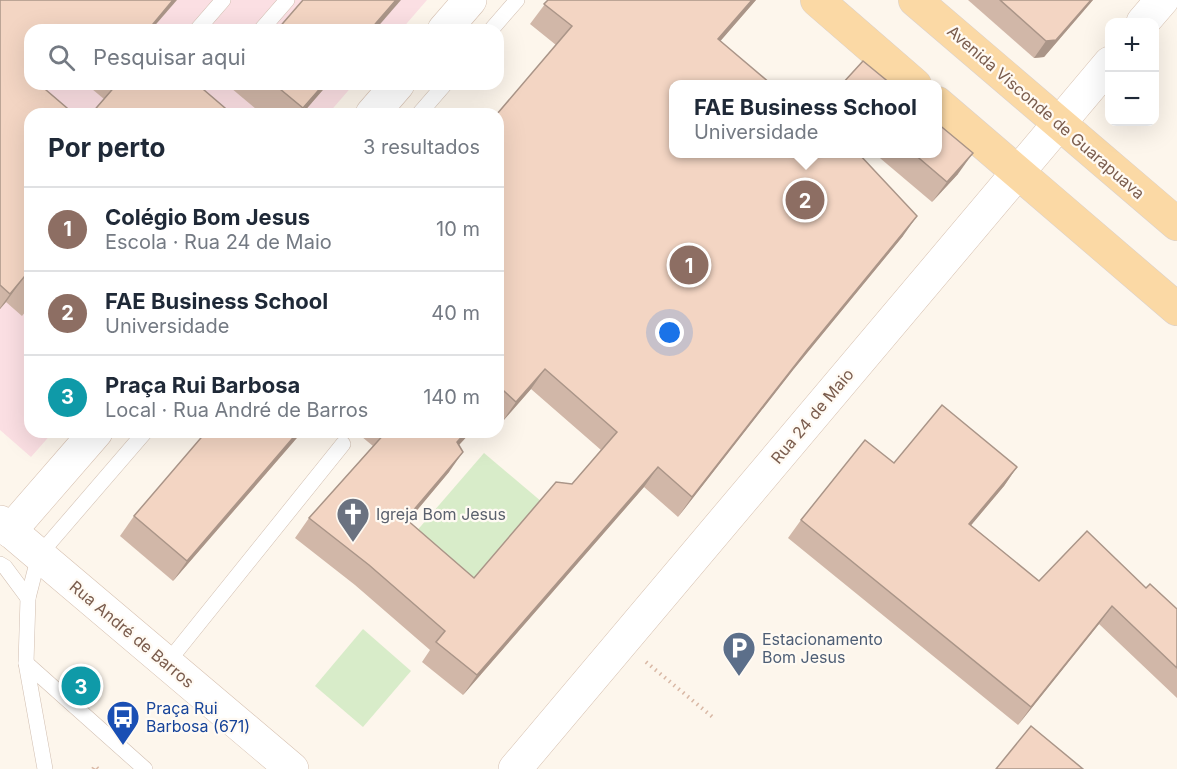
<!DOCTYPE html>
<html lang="pt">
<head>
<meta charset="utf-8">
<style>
	:root { --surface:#fff; --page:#f6f6f7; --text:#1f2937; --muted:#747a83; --line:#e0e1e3; --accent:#e76f51 }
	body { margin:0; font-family:Inter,sans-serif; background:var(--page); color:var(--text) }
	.controls { position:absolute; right:18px; top:18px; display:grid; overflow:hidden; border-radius:12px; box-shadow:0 6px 24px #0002 }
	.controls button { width:54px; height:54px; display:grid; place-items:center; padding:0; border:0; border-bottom:2px solid var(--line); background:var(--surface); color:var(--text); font:30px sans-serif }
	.you { position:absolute; left:670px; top:333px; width:21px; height:21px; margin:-15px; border:4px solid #fff; border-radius:50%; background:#1a73e8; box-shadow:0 0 0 9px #1a73e833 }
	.badge { display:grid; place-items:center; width:39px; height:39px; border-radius:50%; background:var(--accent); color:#fff; font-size:20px; font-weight:700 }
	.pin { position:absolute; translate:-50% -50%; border:3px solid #fff; box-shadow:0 2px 6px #0006 }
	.popup { position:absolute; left:669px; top:80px; width:273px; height:78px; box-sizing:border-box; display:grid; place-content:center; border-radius:12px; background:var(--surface); filter:drop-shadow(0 2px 4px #0005); font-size:20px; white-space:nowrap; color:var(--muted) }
	.popup b { font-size:22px; color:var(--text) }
	.popup::after { content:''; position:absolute; left:50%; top:100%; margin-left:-12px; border:12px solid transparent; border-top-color:var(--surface) }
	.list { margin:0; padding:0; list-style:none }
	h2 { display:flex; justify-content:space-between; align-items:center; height:78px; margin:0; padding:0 24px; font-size:26px }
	h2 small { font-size:20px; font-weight:400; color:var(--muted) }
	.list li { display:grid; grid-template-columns:39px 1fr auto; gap:18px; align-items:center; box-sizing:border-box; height:84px; padding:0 24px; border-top:2px solid var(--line) }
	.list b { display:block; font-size:22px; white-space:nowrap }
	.list p { margin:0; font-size:20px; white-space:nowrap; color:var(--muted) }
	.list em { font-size:20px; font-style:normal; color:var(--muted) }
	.icon { flex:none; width:33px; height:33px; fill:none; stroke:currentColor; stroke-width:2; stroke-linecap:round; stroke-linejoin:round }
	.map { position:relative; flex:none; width:1177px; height:769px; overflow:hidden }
	.search { position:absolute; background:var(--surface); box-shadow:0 6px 24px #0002; left:24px; top:24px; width:480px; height:66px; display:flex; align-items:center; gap:15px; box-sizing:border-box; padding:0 21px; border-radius:18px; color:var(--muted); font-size:22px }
	.panel { position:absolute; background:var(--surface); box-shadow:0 6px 24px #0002; left:24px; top:108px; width:480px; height:330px; border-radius:18px }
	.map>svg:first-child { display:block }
	.medical { fill:#fbdfe3 }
	.green { fill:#d8ecc9 }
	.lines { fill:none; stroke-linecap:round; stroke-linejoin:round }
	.lane-casing { stroke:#d1beb0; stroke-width:16 }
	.secondary-casing { stroke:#d6c0b0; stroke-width:34 }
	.primary-casing { stroke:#dad1cd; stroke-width:34 }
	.path { stroke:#d9b8a5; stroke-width:4; stroke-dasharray:1.5 4.5; stroke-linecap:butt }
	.lane { stroke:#fff; stroke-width:15 }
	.secondary { stroke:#fff; stroke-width:33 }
	.primary { stroke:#fbd9a5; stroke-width:33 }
	.wall { fill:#d1b7a8 }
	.shaded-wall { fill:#aa9588 }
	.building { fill:#f3d5c3; stroke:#aa9588; stroke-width:1.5 }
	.labels { text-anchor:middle; stroke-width:4.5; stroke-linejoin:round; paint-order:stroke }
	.street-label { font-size:16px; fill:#7a5c4d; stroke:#fffaf3 }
	.worship-label { font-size:16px; fill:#5b616d; stroke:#fffaf3; text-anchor:start }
	.service-label { font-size:16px; fill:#4e5e75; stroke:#fffaf3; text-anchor:start }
	.transit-label { font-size:16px; fill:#164399; stroke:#fffaf3; text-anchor:start }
</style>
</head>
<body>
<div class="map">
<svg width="1177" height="769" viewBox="0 0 1177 769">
	<rect width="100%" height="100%" fill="#fdf6ec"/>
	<path class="medical" d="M 0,0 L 427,0 L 401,30 L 30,30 L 30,84 L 354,84 L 328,114 L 30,114 L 30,432 L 53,432 L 31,457 L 0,430 Z"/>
	<g class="green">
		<path d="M 484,453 L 542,502 L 460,598 L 402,548 Z"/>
		<path d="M 363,629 L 411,671 L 363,727 L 315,686 Z"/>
	</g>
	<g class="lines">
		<defs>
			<g id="lane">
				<path d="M 197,30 L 223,0"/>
				<path d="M 261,30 L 287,0"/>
				<path d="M 491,30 L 517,0"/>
				<path d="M 419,114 L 445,84"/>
				<path d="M 0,564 L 5,567 L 28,598"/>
				<path d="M 26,663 L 145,769"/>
				<path d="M 167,663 L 343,444"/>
				<path d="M 45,769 L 26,663 L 28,598 L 39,555 L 145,432"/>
			</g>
			<g id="secondary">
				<path d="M 1143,22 L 1162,0"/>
				<path d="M 444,30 L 470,0"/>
				<path d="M 372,114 L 398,84"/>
				<path d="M 0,522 L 292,769"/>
				<path d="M 10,531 L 96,432"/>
				<path d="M 515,769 L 1110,63"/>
			</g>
			<g id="primary">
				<path d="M 817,0 L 915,85"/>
				<path d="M 915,0 L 1177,224"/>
				<path d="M 937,103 L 1177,309"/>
			</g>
		</defs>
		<use href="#lane" class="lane-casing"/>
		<use href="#secondary" class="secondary-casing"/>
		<use href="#primary" class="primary-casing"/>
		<g class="path">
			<path d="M 646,662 L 715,719"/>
			<path d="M 93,769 L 95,766 L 98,769"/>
		</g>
		<use href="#lane" class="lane"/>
		<use href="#secondary" class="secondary"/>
		<use href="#primary" class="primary"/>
	</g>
	<g class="wall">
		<path d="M 0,0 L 30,30 L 30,306 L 22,316 L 6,302 L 0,309 Z"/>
		<path d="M 548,0 L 756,0 L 720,41 L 903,236 L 793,370 L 678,517 L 644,487 L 463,695 L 422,662 L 430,650 L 355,585 L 295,538 L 309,518 L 373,446 L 356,432 L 471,432 L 459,445 L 449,472 L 408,521 L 474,578 L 572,484 L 601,450 L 531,389 L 502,422 L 498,418 L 498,114 L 556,45 L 530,24 Z"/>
		<path d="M 968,0 L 1093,0 L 1044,57 L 1034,58 Z"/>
		<path d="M 86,84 L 197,84 L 104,99 Z"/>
		<path d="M 234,84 L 328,84 L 302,114 L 262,114 L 231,88 Z"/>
		<path d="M 874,153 L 937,153 L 958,174 L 932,202 Z"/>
		<path d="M 206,432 L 302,432 L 173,581 L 120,536 L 134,516 Z"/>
		<path d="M 894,463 L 1017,467 L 1004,486 L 971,525 L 1039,581 L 1146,588 L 1177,609 L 1177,698 L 1099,624 L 1018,725 L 788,538 L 801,520 Z"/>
	</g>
	<g class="shaded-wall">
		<path d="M 173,0 L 177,0 L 151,30 L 148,30 Z"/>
		<path d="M 396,0 L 401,0 L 375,30 L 370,30 Z"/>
		<path d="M 752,0 L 756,0 L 704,60 L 718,39 Z"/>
		<path d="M 1091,0 L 1093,0 L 1044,57 L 1034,58 L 1046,41 Z"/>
		<path d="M 324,84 L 328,84 L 302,114 L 299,114 Z"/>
		<path d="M 973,153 L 958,174 L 932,202 L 947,182 Z"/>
		<path d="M 917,216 L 903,236 L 793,370 L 678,517 L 692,497 L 807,350 Z"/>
		<path d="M 24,277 L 6,302 L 0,309 L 0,308 L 10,294 Z"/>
		<path d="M 545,369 L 531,389 L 502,422 L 516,402 Z"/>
		<path d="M 298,432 L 302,432 L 173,581 L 187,561 Z"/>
		<path d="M 466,432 L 471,432 L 443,462 L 457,442 Z"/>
		<path d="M 463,452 L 449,472 L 392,540 L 406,519 Z"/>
		<path d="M 658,467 L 644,487 L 463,695 L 477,675 Z"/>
		<path d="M 1017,467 L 1004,486 L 957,542 L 969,524 Z"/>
		<path d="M 1112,606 L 1099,624 L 1018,725 L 1031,707 Z"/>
	</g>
	<g class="building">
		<path d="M 0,0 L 173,0 L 148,30 L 30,30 L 30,84 L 39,84 L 74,114 L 30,114 L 30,282 L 24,277 L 10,294 L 0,285 Z"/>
		<path d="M 303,0 L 396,0 L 370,30 L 277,30 Z"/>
		<path d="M 548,0 L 752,0 L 718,39 L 771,84 L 673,84 L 673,153 L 858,153 L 917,216 L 807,350 L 692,497 L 658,467 L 477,675 L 436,642 L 445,631 L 369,565 L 309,518 L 386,432 L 466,432 L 457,442 L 463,452 L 406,519 L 474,578 L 556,482 L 572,484 L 617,432 L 545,369 L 516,402 L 504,391 L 498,398 L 498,114 L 497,114 L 572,26 L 544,4 Z"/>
		<path d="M 1000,0 L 1091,0 L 1056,40 L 1046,41 Z"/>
		<path d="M 863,61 L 891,84 L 842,84 Z"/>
		<path d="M 117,84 L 197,84 L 232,114 L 91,114 Z"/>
		<path d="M 274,84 L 324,84 L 303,108 Z"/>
		<path d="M 937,123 L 973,153 L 947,182 L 913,153 L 937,153 Z"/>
		<path d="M 942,405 L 1017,467 L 969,524 L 1039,581 L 1087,531 L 1146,588 L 1150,584 L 1177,609 L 1177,668 L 1112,606 L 1031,707 L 801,520 L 865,440 L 894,463 Z"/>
		<path d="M 206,432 L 298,432 L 187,561 L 134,516 Z"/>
		<path d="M 1031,726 L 1083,769 L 996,769 Z"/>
	</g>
	<defs>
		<symbol id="church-pin" viewBox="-11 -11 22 30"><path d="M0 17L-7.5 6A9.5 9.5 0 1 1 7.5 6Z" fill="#6b7280" stroke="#fffaf3"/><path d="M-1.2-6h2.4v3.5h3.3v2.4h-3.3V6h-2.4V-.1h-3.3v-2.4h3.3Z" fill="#fff"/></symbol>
		<symbol id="parking-pin" viewBox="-11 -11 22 30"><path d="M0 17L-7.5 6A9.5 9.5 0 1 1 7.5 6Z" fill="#5c6f8a" stroke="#fffaf3"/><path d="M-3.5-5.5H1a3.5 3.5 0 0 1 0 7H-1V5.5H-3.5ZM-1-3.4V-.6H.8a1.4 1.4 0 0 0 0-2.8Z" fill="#fff"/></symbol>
		<symbol id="bus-pin" viewBox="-11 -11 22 30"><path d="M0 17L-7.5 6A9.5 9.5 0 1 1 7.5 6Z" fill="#1a4fb4" stroke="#fffaf3"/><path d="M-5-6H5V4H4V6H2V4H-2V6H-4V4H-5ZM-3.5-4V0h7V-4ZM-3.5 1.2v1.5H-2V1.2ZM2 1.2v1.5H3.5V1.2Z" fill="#fff"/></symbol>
	</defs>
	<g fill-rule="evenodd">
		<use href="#church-pin" x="334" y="495" width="38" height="52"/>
		<use href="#parking-pin" x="720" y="629" width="38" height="52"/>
		<use href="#bus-pin" x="104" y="698" width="38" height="52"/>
	</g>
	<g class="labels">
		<g class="street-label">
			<text transform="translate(1046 112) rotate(41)" y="6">Avenida Visconde de Guarapuava</text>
			<text transform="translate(812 416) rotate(-50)" y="6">Rua 24 de Maio</text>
			<text transform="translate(132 634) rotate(40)" y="6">Rua André de Barros</text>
		</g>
		<g class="worship-label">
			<text x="376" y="520">Igreja Bom Jesus</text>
		</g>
		<g class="service-label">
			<text x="762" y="645">Estacionamento<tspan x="762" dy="18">Bom Jesus</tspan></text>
		</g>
		<g class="transit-label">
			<text x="146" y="714">Praça Rui<tspan x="146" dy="18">Barbosa (671)</tspan></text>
		</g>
	</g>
</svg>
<div class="controls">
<button>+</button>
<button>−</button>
</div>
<div class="you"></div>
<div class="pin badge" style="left:689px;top:265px;background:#8d6e63">1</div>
<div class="pin badge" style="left:805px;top:200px;background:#8d6e63">2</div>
<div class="popup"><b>FAE Business School</b>Universidade</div>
<div class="pin badge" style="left:81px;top:686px;background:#0f9aa8">3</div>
<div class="search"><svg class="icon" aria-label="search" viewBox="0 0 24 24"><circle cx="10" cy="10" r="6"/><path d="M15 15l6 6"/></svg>Pesquisar aqui</div>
<section class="panel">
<h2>Por perto<small>3 resultados</small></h2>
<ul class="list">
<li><span class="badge" style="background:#8d6e63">1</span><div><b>Colégio Bom Jesus</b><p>Escola · Rua 24 de Maio</p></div><em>10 m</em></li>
<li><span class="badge" style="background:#8d6e63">2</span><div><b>FAE Business School</b><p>Universidade</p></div><em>40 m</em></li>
<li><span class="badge" style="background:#0f9aa8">3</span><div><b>Praça Rui Barbosa</b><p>Local · Rua André de Barros</p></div><em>140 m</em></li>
</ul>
</section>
</div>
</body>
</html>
